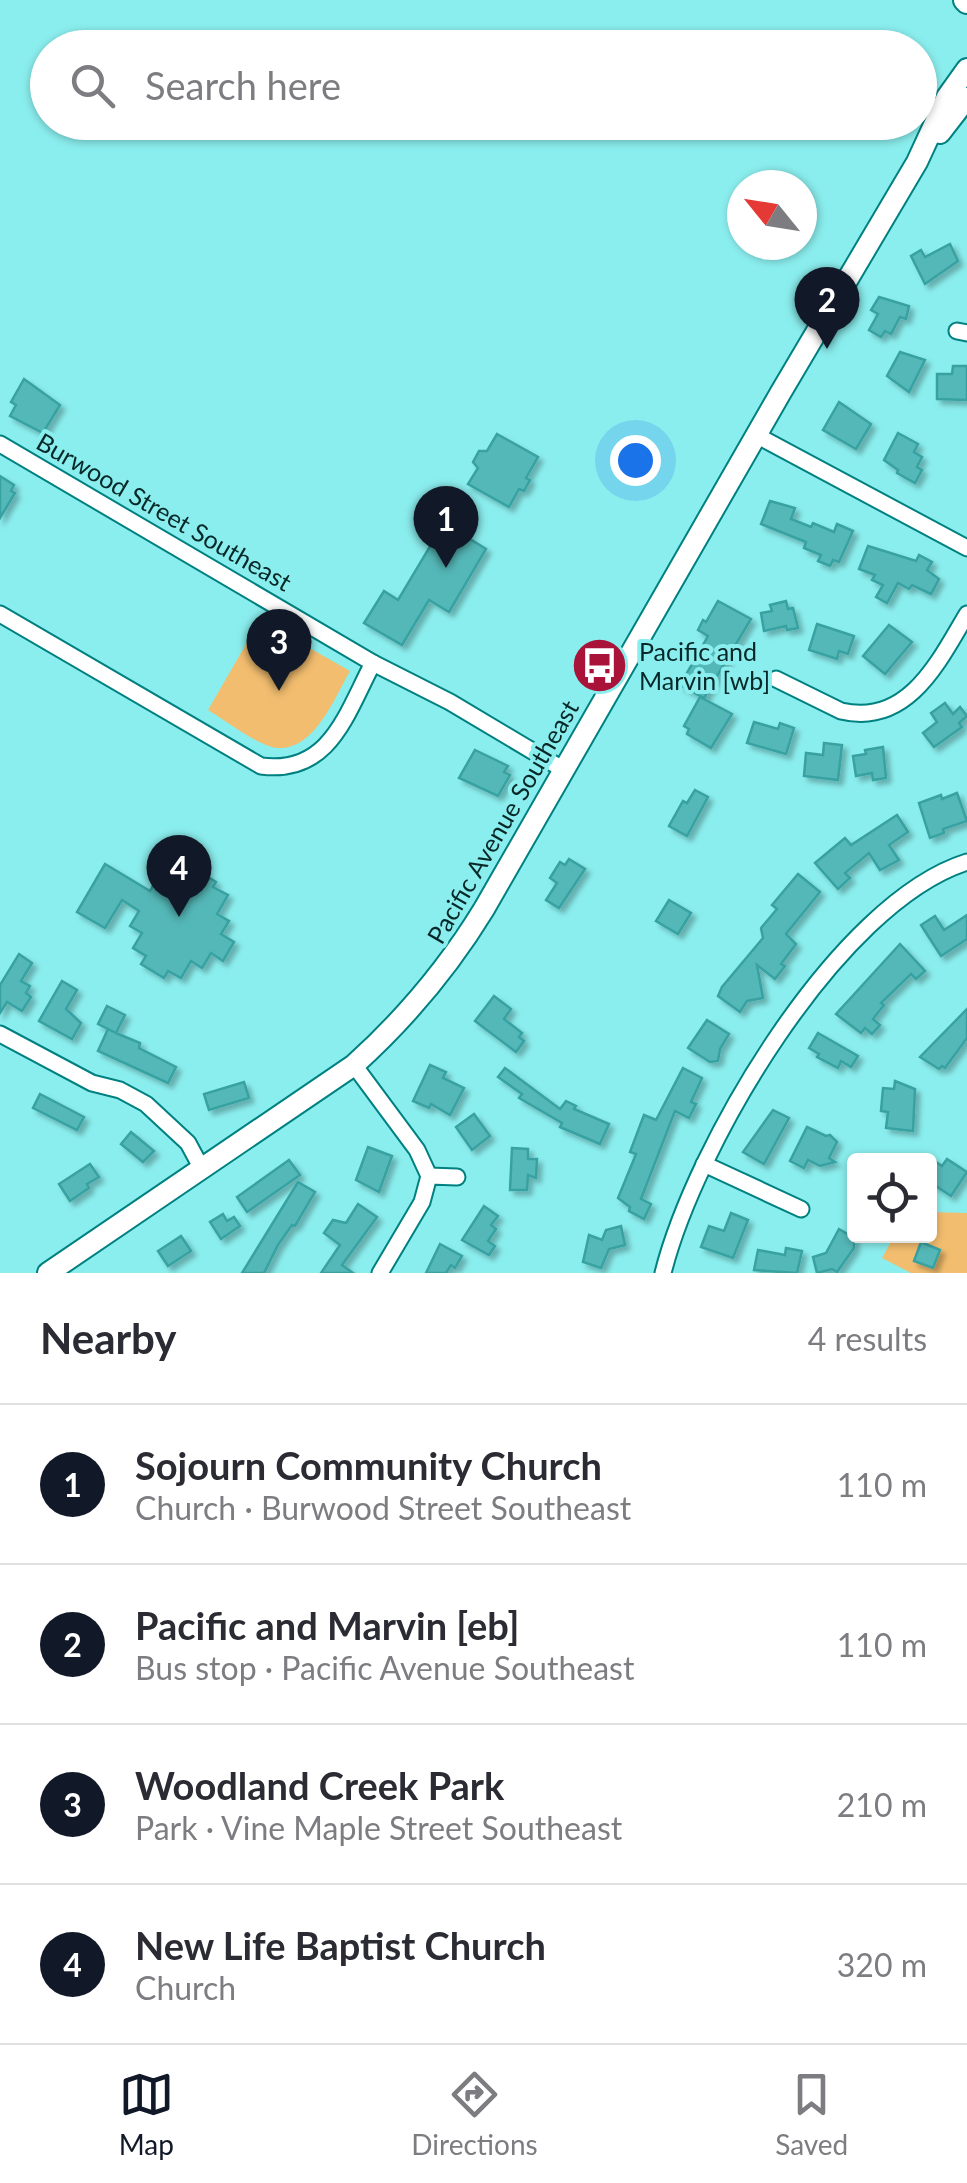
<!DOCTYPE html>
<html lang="en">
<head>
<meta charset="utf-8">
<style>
	:root { --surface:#fff; --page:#f2f2f3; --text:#2b2b33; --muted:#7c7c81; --line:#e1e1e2; --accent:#111827 }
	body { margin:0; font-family:Lato,sans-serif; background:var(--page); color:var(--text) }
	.controls { position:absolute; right:30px; bottom:30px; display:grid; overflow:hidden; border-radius:10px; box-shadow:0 2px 8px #0004 }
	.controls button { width:90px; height:90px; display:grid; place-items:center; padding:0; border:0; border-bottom:2px solid var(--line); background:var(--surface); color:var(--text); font:50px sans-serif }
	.compass { position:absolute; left:727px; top:170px; width:90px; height:90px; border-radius:50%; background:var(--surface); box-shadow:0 2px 8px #0004; rotate:300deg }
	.you { position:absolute; left:635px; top:460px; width:35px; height:35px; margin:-25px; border:8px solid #fff; border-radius:50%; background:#1a73e8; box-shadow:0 0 0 15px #1a73e833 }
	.badge { display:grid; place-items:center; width:65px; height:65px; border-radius:50%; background:var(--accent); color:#fff; font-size:32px; font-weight:700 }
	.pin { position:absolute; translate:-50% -82px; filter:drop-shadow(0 2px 5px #0008) }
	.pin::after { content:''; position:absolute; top:52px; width:35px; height:30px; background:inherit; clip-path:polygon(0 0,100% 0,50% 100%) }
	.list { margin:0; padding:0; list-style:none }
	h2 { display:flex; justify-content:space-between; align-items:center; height:130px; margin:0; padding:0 40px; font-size:42px }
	h2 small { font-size:32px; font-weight:400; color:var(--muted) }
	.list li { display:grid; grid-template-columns:65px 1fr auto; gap:30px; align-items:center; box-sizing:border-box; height:160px; padding:0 40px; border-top:2px solid var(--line) }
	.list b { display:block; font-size:38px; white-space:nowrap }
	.list p { margin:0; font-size:32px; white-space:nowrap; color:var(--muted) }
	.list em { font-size:32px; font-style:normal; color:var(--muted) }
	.icon { flex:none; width:55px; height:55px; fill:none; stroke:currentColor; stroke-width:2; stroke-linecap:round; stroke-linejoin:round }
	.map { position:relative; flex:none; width:967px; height:1273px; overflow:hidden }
	.search { position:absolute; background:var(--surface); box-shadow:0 2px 8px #0004; left:30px; right:30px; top:30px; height:110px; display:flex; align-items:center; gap:25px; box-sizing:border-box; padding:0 35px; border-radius:55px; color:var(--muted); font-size:38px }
	.sheet { height:770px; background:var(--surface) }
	nav { display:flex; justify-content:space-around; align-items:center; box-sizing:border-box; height:140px; border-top:2px solid var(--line); background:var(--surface); font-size:28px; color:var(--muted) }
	nav a { display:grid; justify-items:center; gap:5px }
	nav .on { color:var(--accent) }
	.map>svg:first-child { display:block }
	.green { fill:#f2bd6f }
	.building { fill:#54b8b8; stroke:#39a1a1; stroke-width:2.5; filter:url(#shadow) }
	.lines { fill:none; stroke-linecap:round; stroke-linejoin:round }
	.minor-casing { stroke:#008081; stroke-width:19 }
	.secondary-casing { stroke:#008081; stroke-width:24 }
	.primary-casing { stroke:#008081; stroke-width:26 }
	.minor { stroke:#fff; stroke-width:15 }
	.secondary { stroke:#fff; stroke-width:20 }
	.primary { stroke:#fff; stroke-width:22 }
	.labels { text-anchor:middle; stroke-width:8; stroke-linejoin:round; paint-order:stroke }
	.street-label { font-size:25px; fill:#072828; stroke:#8beeee }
	.poi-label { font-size:25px; fill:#072828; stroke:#8beeee; text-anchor:start }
</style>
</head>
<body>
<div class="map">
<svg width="967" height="1273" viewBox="0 0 967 1273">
	<defs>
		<filter id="shadow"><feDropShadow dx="4.5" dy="4.5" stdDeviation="2.5" flood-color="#0004"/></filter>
	</defs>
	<rect width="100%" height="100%" fill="#8beeee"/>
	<g class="green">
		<path d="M 260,620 L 350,671 C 335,697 315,750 278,748 C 259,747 225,720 208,710 Z"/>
		<path d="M 930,1212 L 967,1213 L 967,1273 L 911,1273 L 882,1258 L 894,1236 L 930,1236 Z"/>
	</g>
	<g class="building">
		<path d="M 950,244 L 958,261 L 925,284 L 911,256 L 921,250 L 925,257 Z"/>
		<path d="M 879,297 L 909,306 L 906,319 L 900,317 L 891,334 L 885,331 L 881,337 L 869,330 L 878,314 L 871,310 Z"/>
		<path d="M 900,352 L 925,360 L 909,392 L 887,376 Z"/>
		<path d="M 953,366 L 967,366 L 967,400 L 937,399 L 937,374 L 952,374 Z"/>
		<path d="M 24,379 L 60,405 L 43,433 L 10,416 L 16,405 L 11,402 Z"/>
		<path d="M 839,402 L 871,424 L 856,449 L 823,430 Z"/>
		<path d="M 898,433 L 918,444 L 914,452 L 922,457 L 917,467 L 922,470 L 915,483 L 897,473 L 898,470 L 884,460 Z"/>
		<path d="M 497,434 L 538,457 L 526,478 L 530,480 L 524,491 L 519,489 L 509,507 L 468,484 L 478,468 L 473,462 L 479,451 L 487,451 Z"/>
		<path d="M 0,476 L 14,485 L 11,491 L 15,493 L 0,518 Z"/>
		<path d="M 770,501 L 795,508 L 791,519 L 811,527 L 813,523 L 834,532 L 837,524 L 853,531 L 839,562 L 833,560 L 830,566 L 818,561 L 821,555 L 804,548 L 806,542 L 761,524 Z"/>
		<path d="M 444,523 L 486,549 L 449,612 L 429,600 L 402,645 L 364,623 L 384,591 L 398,600 Z"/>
		<path d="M 868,546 L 916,561 L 919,555 L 932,562 L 927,570 L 939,579 L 931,594 L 912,585 L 909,589 L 898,583 L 887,603 L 876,597 L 883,585 L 872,580 L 875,575 L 859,569 Z"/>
		<path d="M 718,601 L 751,619 L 704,698 L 680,685 L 708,636 L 698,630 L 703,620 L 706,622 Z"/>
		<path d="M 786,601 L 788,609 L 793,608 L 798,628 L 787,630 L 786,626 L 764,631 L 761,613 L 772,611 L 770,605 Z"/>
		<path d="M 817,624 L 854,636 L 848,654 L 839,651 L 837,659 L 809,650 Z"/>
		<path d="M 889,625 L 912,642 L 885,674 L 863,656 Z"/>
		<path d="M 700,697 L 732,714 L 711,748 L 687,734 L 689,729 L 684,726 Z"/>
		<path d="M 945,703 L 953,714 L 960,707 L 967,716 L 959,723 L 962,727 L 934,747 L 923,733 L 937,722 L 931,713 Z"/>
		<path d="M 754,722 L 778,729 L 780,723 L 794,728 L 786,754 L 747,743 Z"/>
		<path d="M 824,743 L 842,745 L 838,780 L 804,776 L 806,753 L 823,755 Z"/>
		<path d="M 883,747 L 886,778 L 873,780 L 872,773 L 856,776 L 853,756 L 866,754 L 865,750 Z"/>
		<path d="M 475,750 L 508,766 L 504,772 L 510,775 L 498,796 L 459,778 Z"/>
		<path d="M 695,790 L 708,797 L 687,836 L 669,826 L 683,801 L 687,803 Z"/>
		<path d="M 957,793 L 967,821 L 943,829 L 944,833 L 930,838 L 919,803 L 941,795 L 942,799 Z"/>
		<path d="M 897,815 L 908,832 L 889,845 L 899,860 L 880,870 L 869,853 L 845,873 L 850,878 L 838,889 L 815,863 L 845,838 L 851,845 Z"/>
		<path d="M 569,859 L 585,869 L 559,908 L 546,900 L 557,883 L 550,878 L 560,862 L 565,865 Z"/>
		<path d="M 168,860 L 195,876 L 198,871 L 216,882 L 213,887 L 228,895 L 217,914 L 229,921 L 221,934 L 234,942 L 223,961 L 211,953 L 202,968 L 191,961 L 181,978 L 168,971 L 164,978 L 141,964 L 146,956 L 133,948 L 142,933 L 130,926 L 139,911 L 122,900 L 105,928 L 77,912 L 105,864 L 150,891 Z"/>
		<path d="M 798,874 L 820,892 L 786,934 L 796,944 L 781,964 L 785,966 L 775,979 L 757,965 L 763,998 L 747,1001 L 740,1012 L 718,996 L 722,987 L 763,938 L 761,928 L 777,909 L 772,905 Z"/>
		<path d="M 669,900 L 691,913 L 678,934 L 656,921 Z"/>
		<path d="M 967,915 L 967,939 L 941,956 L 921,925 L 935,916 L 944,930 Z"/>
		<path d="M 900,944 L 925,971 L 916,979 L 911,974 L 881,1003 L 884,1005 L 873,1019 L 880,1025 L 872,1034 L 865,1028 L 861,1033 L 836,1014 Z"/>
		<path d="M 19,954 L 32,963 L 21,981 L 30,986 L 26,993 L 31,997 L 22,1011 L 7,1002 L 0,1013 L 0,985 Z"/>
		<path d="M 62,981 L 77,990 L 66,1009 L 81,1023 L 72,1039 L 39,1021 Z"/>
		<path d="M 494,996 L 511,1009 L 504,1019 L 522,1033 L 519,1037 L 524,1041 L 516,1052 L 475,1021 Z"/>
		<path d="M 107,1006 L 125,1015 L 116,1033 L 140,1043 L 139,1048 L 176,1067 L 168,1083 L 98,1051 L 108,1029 L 116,1033 L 98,1024 Z"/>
		<path d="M 967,1009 L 967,1038 L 945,1068 L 942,1066 L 939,1069 L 920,1057 Z"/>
		<path d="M 707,1020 L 729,1034 L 720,1049 L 718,1061 L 710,1062 L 688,1048 Z"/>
		<path d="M 818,1033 L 858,1056 L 851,1067 L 841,1061 L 838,1068 L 817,1057 L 819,1054 L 809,1048 Z"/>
		<path d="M 430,1065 L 446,1072 L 443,1078 L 464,1088 L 450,1115 L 431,1104 L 429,1108 L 413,1101 Z"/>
		<path d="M 505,1068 L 560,1109 L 566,1101 L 576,1106 L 574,1109 L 609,1124 L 600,1144 L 560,1127 L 562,1123 L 519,1098 L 522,1094 L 498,1077 Z"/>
		<path d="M 683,1068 L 702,1078 L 691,1102 L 696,1104 L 689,1118 L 675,1111 L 641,1199 L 651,1204 L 644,1219 L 629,1211 L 630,1207 L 618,1198 L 636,1154 L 630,1152 L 644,1115 L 656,1120 Z"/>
		<path d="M 895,1081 L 915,1089 L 913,1131 L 886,1128 L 888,1112 L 881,1111 L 883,1088 L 894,1089 Z"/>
		<path d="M 244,1082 L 249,1098 L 209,1110 L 204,1094 Z"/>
		<path d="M 40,1094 L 84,1117 L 77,1130 L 33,1108 Z"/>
		<path d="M 773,1110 L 789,1118 L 764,1164 L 743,1152 Z"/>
		<path d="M 474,1114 L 490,1136 L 472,1150 L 456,1127 Z"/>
		<path d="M 807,1127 L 826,1136 L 830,1135 L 837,1142 L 829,1158 L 835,1162 L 820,1166 L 808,1160 L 804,1168 L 790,1161 Z"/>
		<path d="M 131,1132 L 154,1151 L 143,1162 L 121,1144 Z"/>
		<path d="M 368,1147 L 392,1156 L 379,1192 L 356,1180 Z"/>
		<path d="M 512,1148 L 528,1149 L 528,1159 L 537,1159 L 536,1178 L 528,1175 L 527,1190 L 510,1190 Z"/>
		<path d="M 930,1158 L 942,1166 L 947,1159 L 967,1172 L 951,1196 L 930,1182 Z"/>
		<path d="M 289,1160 L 300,1175 L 247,1212 L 237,1197 Z"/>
		<path d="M 90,1164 L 99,1177 L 87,1184 L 89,1188 L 70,1201 L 59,1184 Z"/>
		<path d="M 298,1182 L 315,1192 L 295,1226 L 292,1225 L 278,1245 L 264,1273 L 242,1273 Z"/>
		<path d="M 358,1204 L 377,1217 L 342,1265 L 353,1273 L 321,1273 L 340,1245 L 324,1233 L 333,1220 L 346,1223 Z"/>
		<path d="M 484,1206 L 498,1216 L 491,1225 L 496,1229 L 488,1241 L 495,1246 L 489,1255 L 462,1240 Z"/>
		<path d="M 731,1213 L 748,1220 L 733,1258 L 701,1247 L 709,1226 L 724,1231 Z"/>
		<path d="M 223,1214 L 227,1221 L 234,1217 L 240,1226 L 221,1239 L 210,1222 Z"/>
		<path d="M 621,1226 L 625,1245 L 609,1249 L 601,1268 L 583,1262 L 589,1235 L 602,1240 L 606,1230 Z"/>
		<path d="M 839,1229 L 854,1238 L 854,1248 L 837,1272 L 832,1269 L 817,1273 L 813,1257 L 826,1253 Z"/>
		<path d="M 181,1236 L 191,1251 L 168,1266 L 158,1251 Z"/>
		<path d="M 921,1242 L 940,1250 L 933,1268 L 914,1261 Z"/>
		<path d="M 440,1244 L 462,1256 L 455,1268 L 451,1265 L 446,1273 L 426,1273 Z"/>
		<path d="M 786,1248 L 802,1251 L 797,1273 L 754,1270 L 758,1250 L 785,1255 Z"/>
	</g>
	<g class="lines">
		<defs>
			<g id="minor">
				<path d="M 957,331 L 967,333"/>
				<path d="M 756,435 L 967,548"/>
				<path d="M 0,444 L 373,663 L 450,702 L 564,770"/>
				<path d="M 0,614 L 261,766 C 330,775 346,714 373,663"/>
				<path d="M 776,679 L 841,711 C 908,727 939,661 967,614"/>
				<path d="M 0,1034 L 92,1083 L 120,1090 L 146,1104 L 188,1143 L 202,1169"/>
				<path d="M 354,1065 L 417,1150 L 429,1176"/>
				<path d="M 704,1164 L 801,1209"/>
				<path d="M 380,1273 L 422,1202 L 429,1176 L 457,1177"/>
				<path d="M 663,1273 C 695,1146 837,903 967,862"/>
			</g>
			<g id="secondary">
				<path d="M 940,133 L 967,98"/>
				<path d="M 48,1273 L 354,1065 C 406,1018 448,968 484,909 L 781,392 L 917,162 L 947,97 L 967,69"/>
			</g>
			<path id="primary" d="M 965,0 L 967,2"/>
		</defs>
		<use href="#minor" class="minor-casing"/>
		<use href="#secondary" class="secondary-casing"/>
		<use href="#primary" class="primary-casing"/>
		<use href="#minor" class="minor"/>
		<use href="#secondary" class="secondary"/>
		<use href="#primary" class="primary"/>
	</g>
	<defs>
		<symbol id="bus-disc" viewBox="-11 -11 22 22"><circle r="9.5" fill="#aa1339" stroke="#8beeee"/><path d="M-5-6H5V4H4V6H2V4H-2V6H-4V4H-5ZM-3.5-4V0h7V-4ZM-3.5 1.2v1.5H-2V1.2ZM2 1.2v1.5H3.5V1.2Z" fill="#fff"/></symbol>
	</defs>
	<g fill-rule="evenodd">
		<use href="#bus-disc" x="568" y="634" width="63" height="63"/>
	</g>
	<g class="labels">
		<g class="street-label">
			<text transform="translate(164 512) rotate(30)" y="9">Burwood Street Southeast</text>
			<text transform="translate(503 822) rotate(-60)" y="9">Pacific Avenue Southeast</text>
		</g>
		<g class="poi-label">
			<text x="639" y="661">Pacific and<tspan x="639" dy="29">Marvin [wb]</tspan></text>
		</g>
	</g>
</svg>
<div class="controls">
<button><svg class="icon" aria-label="locate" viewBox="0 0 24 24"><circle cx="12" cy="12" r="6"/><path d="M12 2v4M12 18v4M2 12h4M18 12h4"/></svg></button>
</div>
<svg class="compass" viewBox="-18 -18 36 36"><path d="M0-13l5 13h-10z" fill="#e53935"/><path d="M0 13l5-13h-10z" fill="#7c7c81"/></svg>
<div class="you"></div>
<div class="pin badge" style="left:446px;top:568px">1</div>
<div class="pin badge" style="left:827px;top:349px">2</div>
<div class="pin badge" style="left:279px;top:691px">3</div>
<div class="pin badge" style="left:179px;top:917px">4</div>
<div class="search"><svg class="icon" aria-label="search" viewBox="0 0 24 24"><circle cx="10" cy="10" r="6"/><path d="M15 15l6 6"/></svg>Search here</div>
</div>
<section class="sheet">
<h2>Nearby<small>4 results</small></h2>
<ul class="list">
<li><span class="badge">1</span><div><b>Sojourn Community Church</b><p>Church · Burwood Street Southeast</p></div><em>110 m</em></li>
<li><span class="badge">2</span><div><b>Pacific and Marvin [eb]</b><p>Bus stop · Pacific Avenue Southeast</p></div><em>110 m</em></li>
<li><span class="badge">3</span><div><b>Woodland Creek Park</b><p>Park · Vine Maple Street Southeast</p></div><em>210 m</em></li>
<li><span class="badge">4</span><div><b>New Life Baptist Church</b><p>Church</p></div><em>320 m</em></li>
</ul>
</section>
<nav>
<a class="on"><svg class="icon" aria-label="map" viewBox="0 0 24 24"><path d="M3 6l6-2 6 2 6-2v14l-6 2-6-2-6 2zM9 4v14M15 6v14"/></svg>Map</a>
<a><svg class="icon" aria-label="directions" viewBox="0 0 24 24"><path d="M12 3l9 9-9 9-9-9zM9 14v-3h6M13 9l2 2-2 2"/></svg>Directions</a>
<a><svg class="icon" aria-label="saved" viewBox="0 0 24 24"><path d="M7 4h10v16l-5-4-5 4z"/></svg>Saved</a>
</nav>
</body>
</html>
